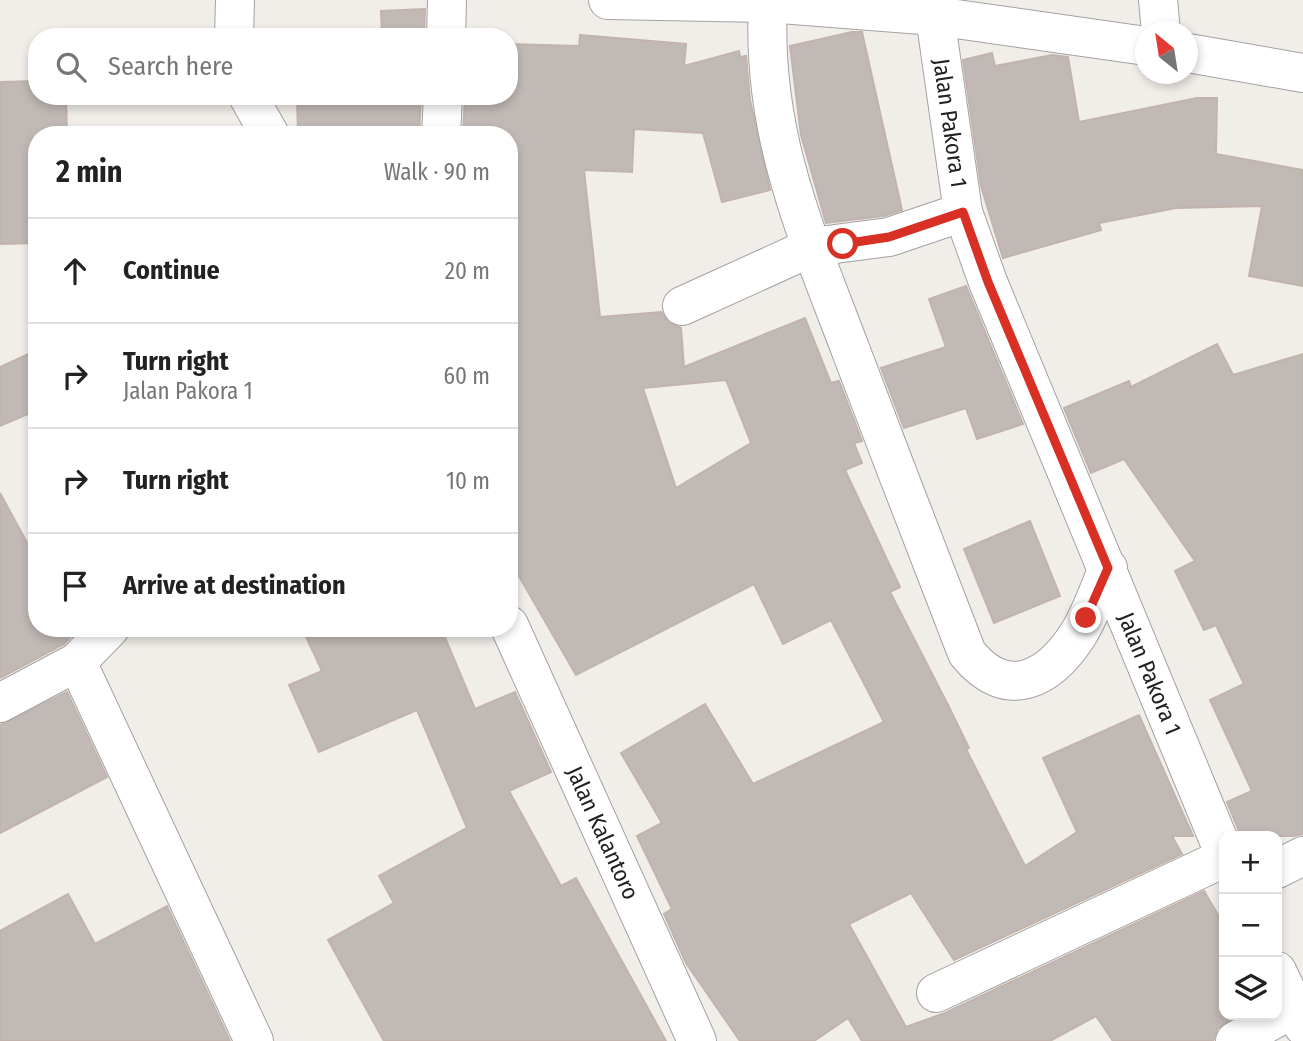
<!DOCTYPE html>
<html lang="en">
<head>
<meta charset="utf-8">
<style>
	:root { --surface:#fff; --page:#f2f2f2; --text:#222; --muted:#767676; --line:#e0e0e0 }
	body { margin:0; font-family:"Fira Sans Condensed",sans-serif; background:var(--page); color:var(--text) }
	.controls { position:absolute; right:21px; bottom:21px; display:grid; overflow:hidden; border-radius:14px; box-shadow:0 4px 10px #0003 }
	.controls button { width:63px; height:63px; display:grid; place-items:center; padding:0; border:0; border-bottom:2px solid var(--line); background:var(--surface); color:var(--text); font:35px sans-serif }
	.compass { position:absolute; left:1135px; top:21px; width:63px; height:63px; border-radius:50%; background:var(--surface); box-shadow:0 4px 10px #0003; rotate:330deg }
	.stop { position:absolute; width:21px; height:21px; margin:-16px; border:5px solid #d93025; border-radius:50%; background:#fff }
	.stop.end { background:#d93025; border-color:#fff; box-shadow:0 2px 7px #0008 }
	.list { margin:0; padding:0; list-style:none }
	h2 { display:flex; justify-content:space-between; align-items:center; height:91px; margin:0; padding:0 28px; font-size:30px }
	h2 small { font-size:23px; font-weight:400; color:var(--muted) }
	.list li { display:grid; grid-template-columns:46px 1fr auto; gap:21px; align-items:center; box-sizing:border-box; height:105px; padding:0 28px; border-top:2px solid var(--line) }
	.list b { display:block; font-size:26px; white-space:nowrap }
	.list p { margin:0; font-size:23px; white-space:nowrap; color:var(--muted) }
	.list em { font-size:23px; font-style:normal; color:var(--muted) }
	.icon { flex:none; width:38px; height:38px; fill:none; stroke:currentColor; stroke-width:2; stroke-linecap:round; stroke-linejoin:round }
	.map { position:relative; flex:none; width:1303px; height:1041px; overflow:hidden }
	.search { position:absolute; background:var(--surface); box-shadow:0 4px 10px #0003; left:28px; top:28px; width:490px; height:77px; display:flex; align-items:center; gap:18px; box-sizing:border-box; padding:0 24px; border-radius:28px; color:var(--muted); font-size:26px }
	.panel { position:absolute; background:var(--surface); box-shadow:0 4px 10px #0003; left:28px; top:126px; width:490px; height:511px; border-radius:28px }
	.map>svg:first-child { display:block }
	.building { fill:#c1b9b5; stroke:#c2b3ac; stroke-width:2; fill-rule:evenodd }
	.lines { fill:none; stroke-linecap:round; stroke-linejoin:round }
	.minor-casing { stroke:#a2a2a2; stroke-width:40 }
	.minor { stroke:#fff; stroke-width:38 }
	.route { stroke:#d93025; stroke-width:9 }
	.labels { text-anchor:middle; stroke-width:5; stroke-linejoin:round; paint-order:stroke }
	.street-label { font-size:23px; fill:#212121; stroke:#fff }
</style>
</head>
<body>
<div class="map">
<svg width="1303" height="1041" viewBox="0 0 1303 1041">
	<rect width="100%" height="100%" fill="#f1ede9"/>
	<g class="building">
		<path d="M 425,9 L 424,37 L 382,37 L 381,11 Z"/>
		<path d="M 852,32 L 862,32 L 902,210 L 884,216 L 826,223 L 801,135 L 790,46 Z"/>
		<path d="M 580,35 L 686,44 L 684,66 L 739,51 L 740,57 L 746,56 L 750,100 L 770,190 L 722,202 L 703,133 L 634,129 L 632,172 L 584,170 L 600,317 L 661,312 L 669,323 L 681,328 L 684,367 L 805,318 L 831,383 L 839,381 L 862,441 L 854,443 L 862,463 L 845,470 L 900,587 L 890,592 L 948,705 L 969,748 L 966,749 L 1025,866 L 1077,832 L 1043,758 L 1139,715 L 1193,836 L 1172,836 L 1182,854 L 954,960 L 911,893 L 849,924 L 906,1027 L 945,1013 L 1204,891 L 1224,925 L 1224,1015 L 1237,1015 L 1217,1029 L 1213,1041 L 1113,1041 L 1096,1016 L 1050,1041 L 862,1041 L 848,1018 L 814,1041 L 740,1041 L 686,963 L 664,914 L 672,909 L 637,836 L 662,823 L 621,753 L 705,704 L 753,784 L 884,722 L 831,620 L 783,644 L 754,584 L 576,675 L 509,559 L 509,135 L 463,135 L 465,96 L 509,96 L 509,44 L 579,46 ZM 726,380 L 751,443 L 676,488 L 643,388 Z"/>
		<path d="M 992,53 L 995,66 L 1052,55 L 1068,57 L 1079,122 L 1197,98 L 1217,98 L 1216,154 L 1303,170 L 1303,286 L 1249,276 L 1262,206 L 1176,208 L 1099,223 L 1101,230 L 1003,258 L 981,186 L 963,60 Z"/>
		<path d="M 37,81 L 37,96 L 66,96 L 67,135 L 37,135 L 37,243 L 0,244 L 0,82 Z"/>
		<path d="M 297,96 L 421,96 L 419,135 L 298,135 Z"/>
		<path d="M 966,286 L 1023,424 L 977,439 L 966,408 L 904,428 L 881,368 L 946,347 L 929,299 Z"/>
		<path d="M 1217,344 L 1233,375 L 1303,354 L 1303,834 L 1294,836 L 1241,836 L 1227,802 L 1252,791 L 1210,700 L 1244,684 L 1216,625 L 1204,630 L 1175,571 L 1195,561 L 1124,459 L 1091,473 L 1064,408 L 1129,381 L 1131,387 Z"/>
		<path d="M 37,350 L 37,410 L 0,426 L 0,367 Z"/>
		<path d="M 0,493 L 37,561 L 37,628 L 79,628 L 64,644 L 0,678 Z"/>
		<path d="M 1030,521 L 1060,596 L 994,623 L 964,549 Z"/>
		<path d="M 302,628 L 441,628 L 475,709 L 515,692 L 551,772 L 509,791 L 561,886 L 576,878 L 666,1041 L 384,1041 L 328,940 L 394,903 L 379,876 L 467,828 L 417,710 L 319,752 L 289,685 L 322,671 Z"/>
		<path d="M 67,692 L 107,777 L 0,833 L 0,725 Z"/>
		<path d="M 68,894 L 95,944 L 167,906 L 230,1041 L 0,1041 L 0,931 Z"/>
	</g>
	<g class="lines">
		<defs>
			<g id="minor">
				<path d="M 608,0 L 768,3 L 935,16 L 1146,46"/>
				<path d="M 1158,0 L 1161,32"/>
				<path d="M 768,3 C 761,134 806,232 851,351 C 889,452 928,552 967,653 C 1007,703 1050,679 1079,633 C 1091,613 1099,589 1108,568"/>
				<path id="s1" d="M 935,16 L 963,212 L 988,282 L 1224,853"/>
				<path d="M 234,37 L 235,0"/>
				<path d="M 446,37 L 447,0"/>
				<path d="M 1188,53 L 1303,73"/>
				<path d="M 248,96 L 270,135"/>
				<path d="M 441,135 L 443,96"/>
				<path d="M 682,306 L 812,247 L 889,237 L 963,212"/>
				<path id="s2" d="M 509,625 L 697,1041"/>
				<path d="M 77,662 L 254,1041"/>
				<path d="M 0,703 L 77,662 L 110,628"/>
				<path d="M 1277,869 L 1303,856"/>
				<path d="M 1277,971 L 1303,1026"/>
				<path d="M 936,993 L 1224,858"/>
				<path d="M 1235,1041 L 1294,1008"/>
			</g>
		</defs>
		<use href="#minor" class="minor-casing"/>
		<use href="#minor" class="minor"/>
	</g>
	<g class="lines">
		<path class="route" d="M 843,244 L 889,237 L 963,212 L 988,282 L 1108,568 L 1086,618"/>
	</g>
	<g class="labels">
		<g class="street-label">
			<text dy="8" stroke="none"><textPath href="#s1" startOffset="108">Jalan Pakora 1</textPath></text>
			<text dy="8" stroke="none"><textPath href="#s1" startOffset="696">Jalan Pakora 1</textPath></text>
			<text dy="8" stroke="none"><textPath href="#s2" startOffset="228">Jalan Kalantoro</textPath></text>
		</g>
	</g>
</svg>
<div class="controls">
<button>+</button>
<button>−</button>
<button><svg class="icon" aria-label="layers" viewBox="0 0 24 24"><path d="M12 4l9 5-9 5-9-5zM3 14l9 5 9-5"/></svg></button>
</div>
<svg class="compass" viewBox="-18 -18 36 36"><path d="M0-13l5 13h-10z" fill="#e53935"/><path d="M0 13l5-13h-10z" fill="#767676"/></svg>
<div class="stop" style="left:843px;top:244px"></div>
<div class="stop end" style="left:1086px;top:618px"></div>
<div class="search"><svg class="icon" aria-label="search" viewBox="0 0 24 24"><circle cx="10" cy="10" r="6"/><path d="M15 15l6 6"/></svg>Search here</div>
<section class="panel">
<h2>2 min<small>Walk · 90 m</small></h2>
<ul class="list">
<li><svg class="icon" aria-label="ahead" viewBox="0 0 24 24"><path d="M12 20V5M6 11l6-6 6 6"/></svg><div><b>Continue</b></div><em>20 m</em></li>
<li><svg class="icon" aria-label="right" viewBox="0 0 24 24"><path d="M7 20v-9h11M14 6l5 5-5 5"/></svg><div><b>Turn right</b><p>Jalan Pakora 1</p></div><em>60 m</em></li>
<li><svg class="icon" aria-label="right" viewBox="0 0 24 24"><path d="M7 20v-9h11M14 6l5 5-5 5"/></svg><div><b>Turn right</b></div><em>10 m</em></li>
<li><svg class="icon" aria-label="arrive" viewBox="0 0 24 24"><path d="M6 21V4h12l-3 4 3 4H6"/></svg><div><b>Arrive at destination</b></div></li>
</ul>
</section>
</div>
</body>
</html>
